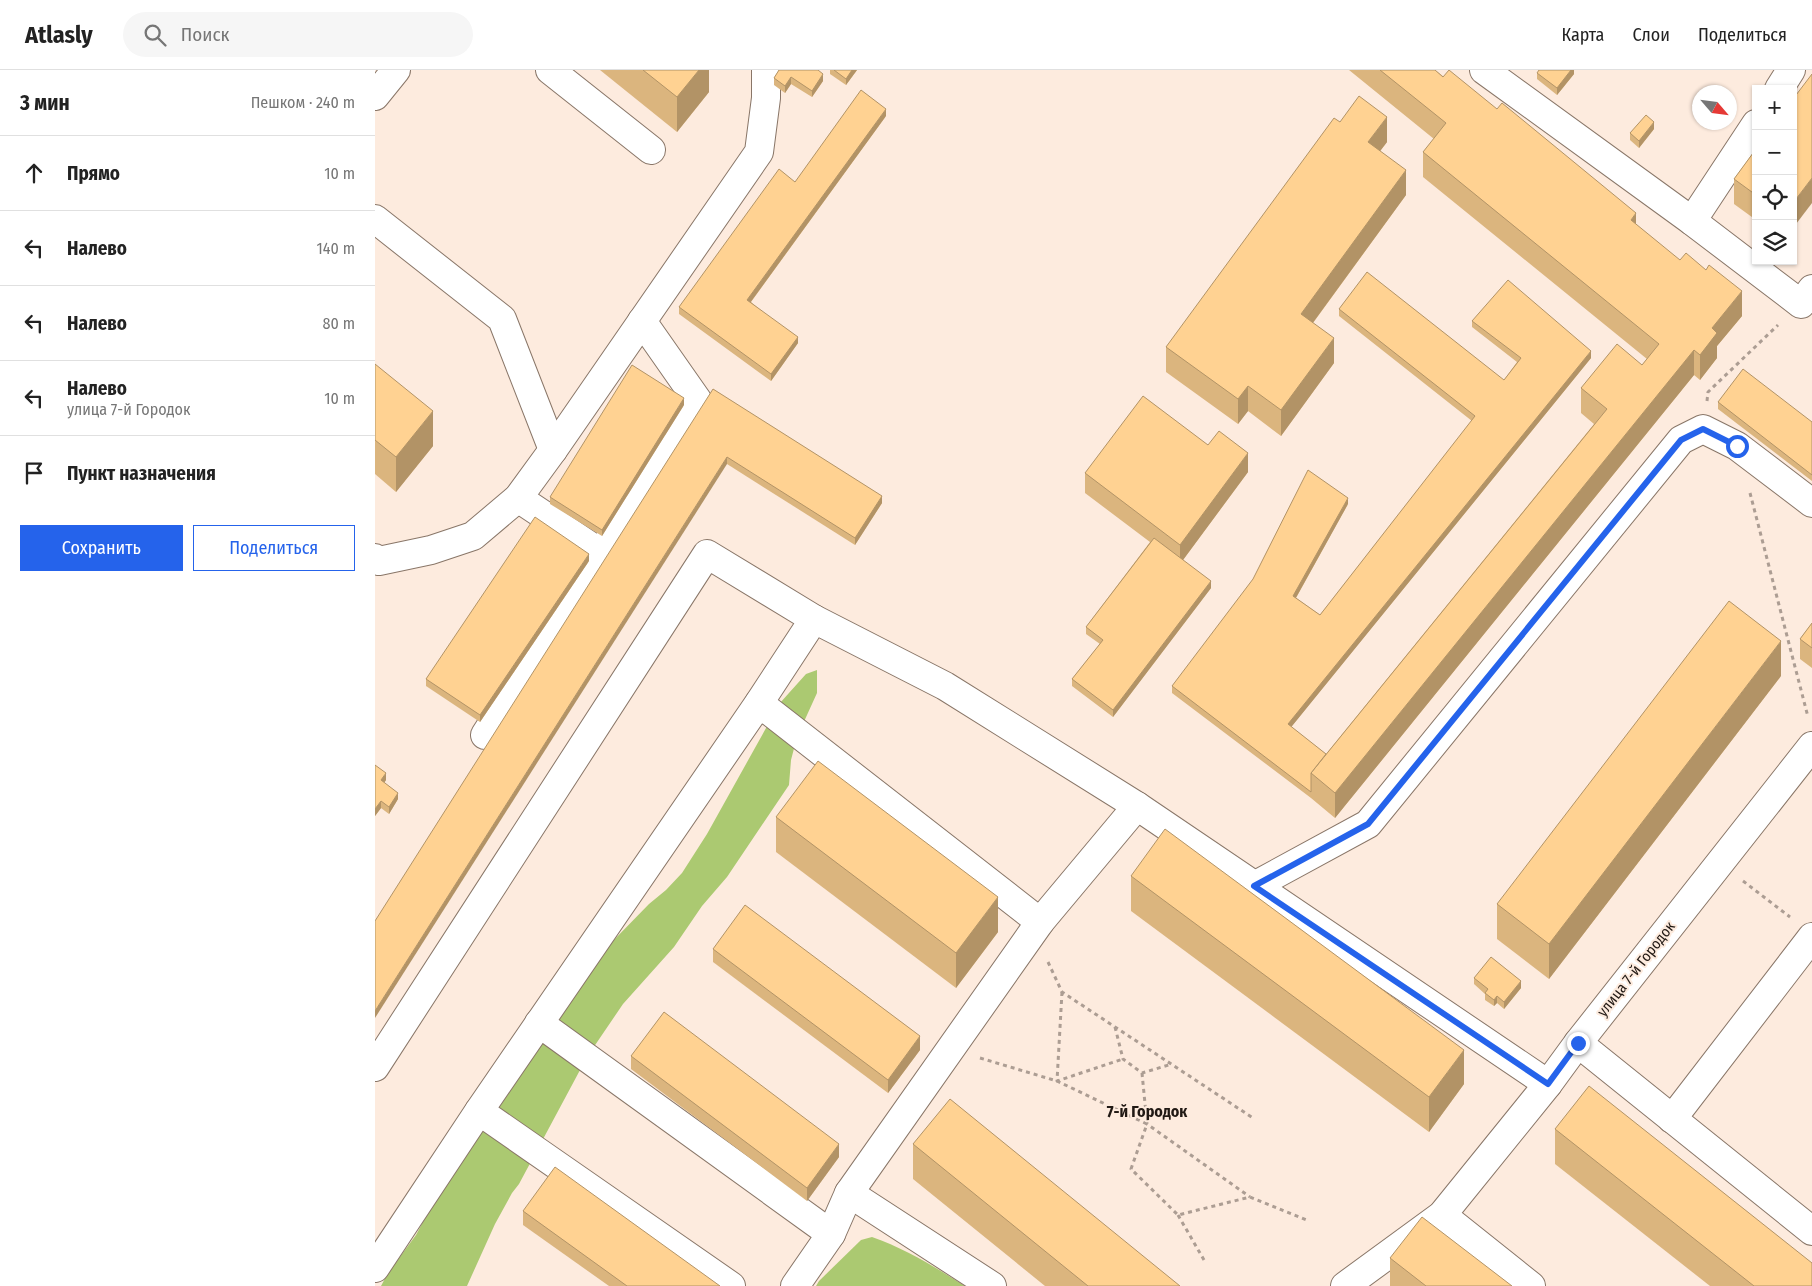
<!DOCTYPE html>
<html lang="ru">
<head>
<meta charset="utf-8">
<style>
	:root { --surface:#fff; --page:#f6f6f6; --text:#222; --muted:#767676; --line:#e0e0e0; --accent:#2563eb }
	body { margin:0; font-family:"Fira Sans Condensed",sans-serif; background:var(--page); color:var(--text) }
	.controls { position:absolute; right:15px; top:15px; display:grid; overflow:hidden; border-radius:0px; box-shadow:0 1px 4px #0004 }
	.controls button { width:45px; height:45px; display:grid; place-items:center; padding:0; border:0; border-bottom:1px solid var(--line); background:var(--surface); color:var(--text); font:25px sans-serif }
	.compass { position:absolute; left:1317px; top:15px; width:45px; height:45px; border-radius:50%; background:var(--surface); box-shadow:0 1px 4px #0004; rotate:118deg }
	.stop { position:absolute; width:15px; height:15px; margin:-11px; border:4px solid #2563eb; border-radius:50%; background:#fff }
	.stop.end { background:#2563eb; border-color:#fff; box-shadow:0 1px 5px #0008 }
	.list { margin:0; padding:0; list-style:none }
	h2 { display:flex; justify-content:space-between; align-items:center; height:65px; margin:0; padding:0 20px; font-size:21px }
	h2 small { font-size:16px; font-weight:400; color:var(--muted) }
	.list li { display:grid; grid-template-columns:32px 1fr auto; gap:15px; align-items:center; box-sizing:border-box; height:75px; padding:0 20px; border-top:1px solid var(--line) }
	.list b { display:block; font-size:19px; white-space:nowrap }
	.list p { margin:0; font-size:16px; white-space:nowrap; color:var(--muted) }
	.list em { font-size:16px; font-style:normal; color:var(--muted) }
	.actions { display:flex; gap:10px; padding:15px 20px }
	.actions a { flex:1; padding:11px 0; border:1px solid var(--accent); border-radius:0px; text-align:center; font-size:18px; color:var(--accent) }
	.actions .main { background:var(--accent); color:#fff }
	.icon { flex:none; width:28px; height:28px; fill:none; stroke:currentColor; stroke-width:2; stroke-linecap:round; stroke-linejoin:round }
	.map { position:relative; flex:none; width:1437px; height:1216px; overflow:hidden }
	header { display:flex; align-items:center; gap:30px; box-sizing:border-box; height:70px; padding:0 25px; background:var(--surface); border-bottom:1px solid var(--line) }
	header strong { font-size:24px }
	nav { display:flex; gap:28px; margin-inline-start:auto; font-size:18px }
	.search { width:350px; height:45px; background:var(--page); display:flex; align-items:center; gap:12px; box-sizing:border-box; padding:0 18px; border-radius:28px; color:var(--muted); font-size:19px }
	main { display:flex }
	aside { flex:1; background:var(--surface) }
	.map>svg:first-child { display:block }
	.forest { fill:#abc971 }
	.lines { fill:none; stroke-linecap:round; stroke-linejoin:round }
	.minor-casing { stroke:#897668; stroke-width:30 }
	.path { stroke:#ac9d93; stroke-width:3; stroke-dasharray:4 4; stroke-linecap:butt }
	.minor { stroke:#fff; stroke-width:28 }
	.wall { fill:#dbb57e }
	.shaded-wall { fill:#b29366 }
	.building { fill:#ffd292; stroke:#b29366 }
	.route { stroke:#2563eb; stroke-width:6 }
	.labels { text-anchor:middle; stroke-width:4; stroke-linejoin:round; paint-order:stroke }
	.street-label { font-size:15px; fill:#211914; stroke:#fdebde }
	.neighbourhood-label { font-size:16px; font-weight:bold; fill:#211914; stroke:#fdebde }
</style>
</head>
<body>
<header>
<strong>Atlasly</strong>
<div class="search"><svg class="icon" aria-label="search" viewBox="0 0 24 24"><circle cx="10" cy="10" r="6"/><path d="M15 15l6 6"/></svg>Поиск</div>
<nav><a>Карта</a><a>Слои</a><a>Поделиться</a></nav>
</header>
<main>
<aside>
<h2>3 мин<small>Пешком · 240 m</small></h2>
<ul class="list">
<li><svg class="icon" aria-label="ahead" viewBox="0 0 24 24"><path d="M12 20V5M6 11l6-6 6 6"/></svg><div><b>Прямо</b></div><em>10 m</em></li>
<li><svg class="icon" aria-label="left" viewBox="0 0 24 24"><path d="M17 20v-9H6M10 6l-5 5 5 5"/></svg><div><b>Налево</b></div><em>140 m</em></li>
<li><svg class="icon" aria-label="left" viewBox="0 0 24 24"><path d="M17 20v-9H6M10 6l-5 5 5 5"/></svg><div><b>Налево</b></div><em>80 m</em></li>
<li><svg class="icon" aria-label="left" viewBox="0 0 24 24"><path d="M17 20v-9H6M10 6l-5 5 5 5"/></svg><div><b>Налево</b><p>улица 7-й Городок</p></div><em>10 m</em></li>
<li><svg class="icon" aria-label="arrive" viewBox="0 0 24 24"><path d="M6 21V4h12l-3 4 3 4H6"/></svg><div><b>Пункт назначения</b></div></li>
</ul>
<div class="actions"><a class="main">Сохранить</a><a>Поделиться</a></div>
</aside>
<div class="map">
<svg width="1437" height="1216" viewBox="0 0 1437 1216">
	<rect width="100%" height="100%" fill="#fdebde"/>
	<g class="forest">
		<path d="M 442,600 L 442,623 L 422,667 L 416,690 L 414,715 L 352,807 L 327,836 L 299,877 L 248,934 L 212,987 L 144,1114 L 137,1123 L 120,1154 L 92,1216 L 6,1216 L 13,1203 L 41,1165 L 69,1112 L 123,1039 L 235,874 L 274,834 L 291,820 L 307,803 L 332,764 L 405,633 L 431,604 Z"/>
		<path d="M 497,1167 C 531,1179 560,1197 590,1216 L 441,1216 L 444,1211 L 486,1170 Z"/>
	</g>
	<g class="lines">
		<defs>
			<g id="minor">
				<path d="M 175,0 L 276,80"/>
				<path d="M 1109,0 L 1317,151 L 1426,234 L 1437,219"/>
				<path d="M 1404,19 L 1416,0"/>
				<path d="M 0,26 L 21,0"/>
				<path d="M 0,149 L 127,249 L 178,380"/>
				<path d="M 1317,151 L 1381,54"/>
				<path d="M 143,428 L 227,484"/>
				<path d="M 0,488 L 4,491 L 56,480 L 98,466 L 143,428 L 178,380 L 384,82 L 391,28 L 391,0"/>
				<path d="M 384,633 L 665,852 L 474,1123 L 456,1164 L 420,1216"/>
				<path d="M 110,665 L 323,331 L 267,251"/>
				<path d="M 879,816 L 993,754 L 1306,370 L 1328,359 L 1362,376 L 1437,433"/>
				<path d="M 665,852 L 762,736"/>
				<path d="M 164,953 L 456,1164"/>
				<path d="M 1203,973 L 1437,1161"/>
				<path d="M 0,997 L 332,484 L 439,549"/>
				<path d="M 104,1041 L 356,1216"/>
				<path d="M 1297,1049 L 1437,867"/>
				<path d="M 474,1123 L 617,1216"/>
				<path d="M 1067,1145 L 1156,1216"/>
				<path d="M 0,1198 L 104,1041 L 384,633 L 439,549 L 570,616 L 762,736 L 1173,1014"/>
				<path d="M 970,1216 L 1067,1145 L 1173,1014 L 1203,973 L 1437,676"/>
			</g>
		</defs>
		<use href="#minor" class="minor-casing"/>
		<g class="path">
			<path d="M 1332,331 L 1333,322 L 1403,255"/>
			<path d="M 1375,423 L 1433,647"/>
			<path d="M 1368,811 L 1415,847"/>
			<path d="M 673,892 L 687,922 L 878,1048"/>
			<path d="M 687,922 L 682,1011 L 748,989"/>
			<path d="M 740,957 L 748,989 L 767,1003 L 797,994"/>
			<path d="M 605,988 L 682,1011 L 772,1054 L 756,1099 L 803,1145 L 875,1127 L 934,1151"/>
			<path d="M 767,1003 L 772,1054 L 875,1127"/>
			<path d="M 803,1145 L 829,1190"/>
		</g>
		<use href="#minor" class="minor"/>
	</g>
	<g class="wall">
		<path d="M 225,0 L 334,0 L 334,22 L 302,62 Z"/>
		<path d="M 404,0 L 448,11 L 437,27 L 416,14 L 410,23 L 399,15 L 399,8 Z"/>
		<path d="M 455,0 L 482,0 L 471,15 L 455,4 Z"/>
		<path d="M 974,0 L 1060,0 L 1261,155 L 1367,246 L 1342,276 L 1342,288 L 1325,310 L 1319,305 L 960,748 L 936,728 L 797,623 L 797,616 L 973,434 L 921,528 L 945,545 L 1097,351 L 964,246 L 964,239 L 1129,310 L 1142,292 L 1097,257 L 1097,251 L 1216,288 L 916,657 L 951,684 L 1219,354 L 1206,343 L 1206,318 L 1267,295 L 1272,289 L 1048,107 L 1048,82 L 1059,69 Z"/>
		<path d="M 1199,0 L 1199,4 L 1182,25 L 1162,9 L 1162,3 Z"/>
		<path d="M 511,46 L 376,232 L 423,273 L 396,311 L 304,244 L 304,237 L 420,112 Z"/>
		<path d="M 965,52 L 1012,72 L 1005,81 L 1031,125 L 938,253 L 959,293 L 906,366 L 873,341 L 863,354 L 791,302 L 791,277 Z"/>
		<path d="M 1279,59 L 1264,78 L 1255,70 L 1255,63 Z"/>
		<path d="M 1381,79 L 1381,150 L 1359,134 L 1359,109 Z"/>
		<path d="M 0,294 L 58,376 L 21,422 L 0,404 Z"/>
		<path d="M 338,319 L 507,433 L 480,475 L 352,394 Z"/>
		<path d="M 1343,332 L 1437,352 L 1437,411 L 1343,339 Z"/>
		<path d="M 309,335 L 227,466 L 175,434 L 175,427 Z"/>
		<path d="M 833,375 L 873,402 L 808,490 L 836,518 L 738,647 L 697,616 L 697,609 L 725,574 L 711,564 L 711,557 L 775,472 L 710,423 L 710,403 Z"/>
		<path d="M 214,491 L 105,652 L 51,616 L 51,609 Z"/>
		<path d="M 1437,553 L 1437,598 L 1425,589 L 1425,569 Z"/>
		<path d="M 1406,606 L 1174,909 L 1122,869 L 1122,834 Z"/>
		<path d="M 0,695 L 11,710 L 9,713 L 23,729 L 14,744 L 6,738 L 0,746 Z"/>
		<path d="M 401,747 L 623,862 L 581,918 L 401,782 Z"/>
		<path d="M 756,806 L 1089,1014 L 1054,1062 L 756,841 Z"/>
		<path d="M 338,879 L 545,980 L 513,1023 L 338,892 Z"/>
		<path d="M 1099,908 L 1146,918 L 1129,939 L 1122,933 L 1119,936 L 1110,930 L 1110,924 L 1099,914 Z"/>
		<path d="M 256,986 L 464,1087 L 432,1131 L 256,999 Z"/>
		<path d="M 1180,1059 L 1437,1216 L 1335,1216 L 1180,1094 Z"/>
		<path d="M 538,1074 L 805,1216 L 670,1216 L 538,1109 Z"/>
		<path d="M 148,1141 L 345,1216 L 234,1216 L 148,1155 Z"/>
		<path d="M 1015,1188 L 1137,1216 L 1015,1216 Z"/>
	</g>
	<g class="shaded-wall">
		<path d="M 324,0 L 334,0 L 334,22 L 302,62 L 302,27 Z"/>
		<path d="M 477,0 L 482,0 L 471,15 L 471,9 Z"/>
		<path d="M 1196,0 L 1199,0 L 1199,4 L 1182,25 L 1182,18 Z"/>
		<path d="M 448,4 L 448,11 L 437,27 L 437,21 Z"/>
		<path d="M 416,7 L 416,14 L 410,23 L 410,16 Z"/>
		<path d="M 511,39 L 511,46 L 372,237 L 372,230 Z"/>
		<path d="M 1012,47 L 1012,72 L 993,97 L 993,72 Z"/>
		<path d="M 1279,52 L 1279,59 L 1264,78 L 1264,71 Z"/>
		<path d="M 1031,100 L 1031,125 L 926,269 L 926,244 Z"/>
		<path d="M 1437,108 L 1437,133 L 1418,158 L 1418,133 Z"/>
		<path d="M 1261,143 L 1261,168 L 1256,150 Z"/>
		<path d="M 1367,221 L 1367,246 L 1342,276 L 1342,288 L 1325,310 L 1325,285 L 1337,258 Z"/>
		<path d="M 423,267 L 423,273 L 396,311 L 396,304 Z"/>
		<path d="M 959,268 L 959,293 L 906,366 L 906,340 Z"/>
		<path d="M 1319,280 L 1319,305 L 960,748 L 960,723 Z"/>
		<path d="M 1216,281 L 1216,288 L 913,661 L 913,654 Z"/>
		<path d="M 873,316 L 873,341 L 863,354 L 863,329 Z"/>
		<path d="M 309,328 L 309,335 L 227,466 L 227,460 Z"/>
		<path d="M 58,341 L 58,376 L 21,422 L 21,387 Z"/>
		<path d="M 873,383 L 873,402 L 805,494 L 805,475 Z"/>
		<path d="M 352,387 L 352,394 L 0,948 L 0,941 Z"/>
		<path d="M 507,426 L 507,433 L 480,475 L 480,468 Z"/>
		<path d="M 973,428 L 973,434 L 918,533 L 918,526 Z"/>
		<path d="M 214,484 L 214,491 L 105,652 L 105,645 Z"/>
		<path d="M 836,511 L 836,518 L 738,647 L 738,640 Z"/>
		<path d="M 1406,571 L 1406,606 L 1174,909 L 1174,874 Z"/>
		<path d="M 11,703 L 11,710 L 6,717 L 6,710 Z"/>
		<path d="M 23,723 L 23,729 L 14,744 L 14,737 Z"/>
		<path d="M 6,731 L 6,738 L 0,746 L 0,739 Z"/>
		<path d="M 623,827 L 623,862 L 581,918 L 581,883 Z"/>
		<path d="M 1146,911 L 1146,918 L 1129,939 L 1129,932 Z"/>
		<path d="M 1122,926 L 1122,933 L 1119,936 L 1119,930 Z"/>
		<path d="M 545,966 L 545,980 L 513,1023 L 513,1010 Z"/>
		<path d="M 1089,980 L 1089,1014 L 1054,1062 L 1054,1027 Z"/>
		<path d="M 464,1074 L 464,1087 L 432,1131 L 432,1118 Z"/>
	</g>
	<g class="building">
		<path d="M 268,0 L 324,0 L 302,27 Z"/>
		<path d="M 404,0 L 443,0 L 448,4 L 437,21 L 416,7 L 410,16 L 399,8 Z"/>
		<path d="M 459,0 L 477,0 L 471,9 Z"/>
		<path d="M 1005,0 L 1060,0 L 1068,7 L 1074,0 L 1122,39 L 1127,33 L 1261,143 L 1256,150 L 1305,190 L 1311,183 L 1331,200 L 1334,195 L 1367,221 L 1337,258 L 1342,263 L 1325,285 L 1319,280 L 960,723 L 936,703 L 1232,339 L 1206,318 L 1242,274 L 1267,295 L 1284,274 L 1048,82 L 1071,53 Z"/>
		<path d="M 1164,0 L 1196,0 L 1182,18 L 1162,3 Z"/>
		<path d="M 1437,4 L 1437,108 L 1418,133 L 1418,29 Z"/>
		<path d="M 486,20 L 511,39 L 372,230 L 423,267 L 396,304 L 304,237 L 404,99 L 420,112 Z"/>
		<path d="M 984,26 L 1012,47 L 993,72 L 1031,100 L 926,244 L 959,268 L 906,340 L 873,316 L 863,329 L 791,277 L 959,48 L 965,52 Z"/>
		<path d="M 1271,45 L 1279,52 L 1264,71 L 1255,63 Z"/>
		<path d="M 1381,79 L 1381,125 L 1359,109 Z"/>
		<path d="M 992,202 L 1129,310 L 1146,288 L 1097,251 L 1133,210 L 1216,281 L 913,654 L 951,684 L 936,703 L 936,722 L 797,616 L 878,509 L 933,400 L 973,428 L 918,526 L 945,545 L 1100,346 L 964,239 Z"/>
		<path d="M 0,294 L 58,341 L 21,387 L 0,370 Z"/>
		<path d="M 257,295 L 309,328 L 227,460 L 175,427 Z"/>
		<path d="M 1368,299 L 1437,352 L 1437,405 L 1343,332 Z"/>
		<path d="M 338,319 L 507,426 L 480,468 L 352,387 L 0,941 L 0,851 Z"/>
		<path d="M 768,326 L 833,375 L 844,361 L 873,383 L 805,475 L 710,403 Z"/>
		<path d="M 160,447 L 214,484 L 105,645 L 51,609 Z"/>
		<path d="M 779,468 L 836,511 L 738,640 L 697,609 L 728,570 L 711,557 Z"/>
		<path d="M 1354,531 L 1406,571 L 1174,874 L 1122,834 Z"/>
		<path d="M 1437,553 L 1437,578 L 1425,569 Z"/>
		<path d="M 443,691 L 623,827 L 581,883 L 401,747 Z"/>
		<path d="M 0,695 L 11,703 L 6,710 L 23,723 L 14,737 L 6,731 L 0,739 Z"/>
		<path d="M 790,759 L 1089,980 L 1054,1027 L 756,806 Z"/>
		<path d="M 370,835 L 545,966 L 513,1010 L 338,879 Z"/>
		<path d="M 1116,887 L 1146,911 L 1129,932 L 1122,926 L 1119,930 L 1110,923 L 1113,919 L 1099,908 Z"/>
		<path d="M 289,942 L 464,1074 L 432,1118 L 256,986 Z"/>
		<path d="M 1214,1016 L 1437,1193 L 1437,1216 L 1379,1216 L 1180,1059 Z"/>
		<path d="M 575,1029 L 805,1216 L 713,1216 L 538,1074 Z"/>
		<path d="M 180,1097 L 345,1216 L 252,1216 L 148,1141 Z"/>
		<path d="M 1047,1147 L 1137,1216 L 1051,1216 L 1015,1188 Z"/>
	</g>
	<g class="lines">
		<path class="route" d="M 1203,973 L 1173,1014 L 879,816 L 993,754 L 1306,370 L 1328,359 L 1362,376"/>
	</g>
	<g class="labels">
		<g class="street-label">
			<text transform="translate(1261 899) rotate(-52)" y="5">улица 7-й Городок</text>
		</g>
		<g class="neighbourhood-label">
			<text x="772" y="1047">7-й Городок</text>
		</g>
	</g>
</svg>
<div class="controls">
<button>+</button>
<button>−</button>
<button><svg class="icon" aria-label="locate" viewBox="0 0 24 24"><circle cx="12" cy="12" r="6"/><path d="M12 2v4M12 18v4M2 12h4M18 12h4"/></svg></button>
<button><svg class="icon" aria-label="layers" viewBox="0 0 24 24"><path d="M12 4l9 5-9 5-9-5zM3 14l9 5 9-5"/></svg></button>
</div>
<svg class="compass" viewBox="-18 -18 36 36"><path d="M0-13l5 13h-10z" fill="#e53935"/><path d="M0 13l5-13h-10z" fill="#767676"/></svg>
<div class="stop" style="left:1362px;top:376px"></div>
<div class="stop end" style="left:1203px;top:973px"></div>
</div>
</main>
</body>
</html>
